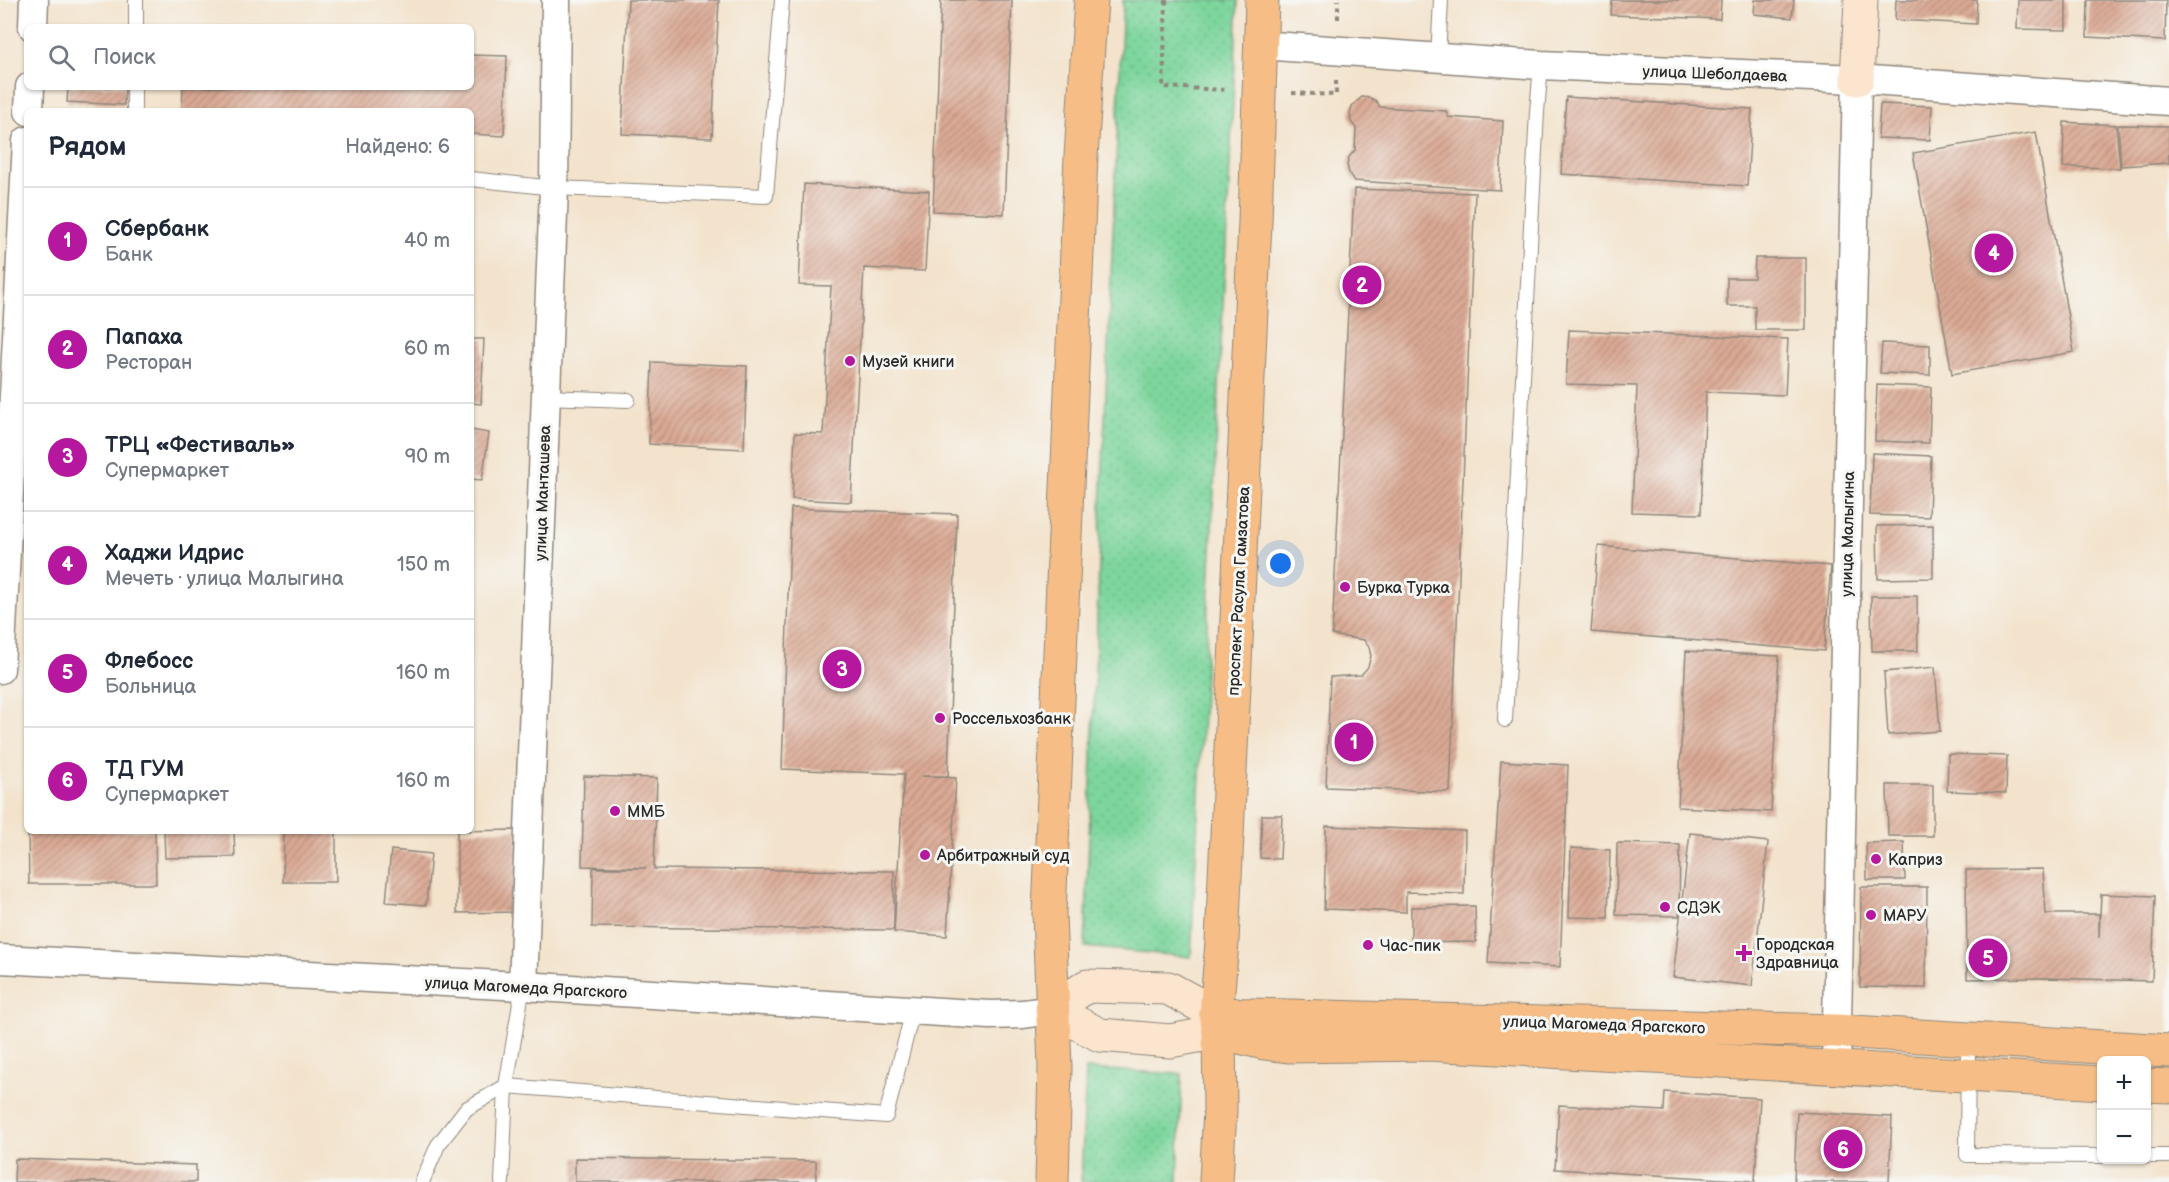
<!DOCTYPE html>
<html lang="ru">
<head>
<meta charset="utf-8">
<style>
	:root { --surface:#fff; --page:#f6f6f7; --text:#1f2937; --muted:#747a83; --line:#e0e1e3; --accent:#b5179e }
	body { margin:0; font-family:"Balsamiq Sans",sans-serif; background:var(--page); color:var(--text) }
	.controls { position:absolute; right:18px; bottom:18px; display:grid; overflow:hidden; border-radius:9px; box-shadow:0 2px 4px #0004 }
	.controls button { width:54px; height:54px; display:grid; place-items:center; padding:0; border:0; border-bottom:2px solid var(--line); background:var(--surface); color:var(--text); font:30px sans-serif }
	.you { position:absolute; left:1281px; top:564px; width:21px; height:21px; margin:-15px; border:4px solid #fff; border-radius:50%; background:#1a73e8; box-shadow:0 0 0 9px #1a73e833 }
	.badge { display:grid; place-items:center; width:39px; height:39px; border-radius:50%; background:var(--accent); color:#fff; font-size:20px; font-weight:700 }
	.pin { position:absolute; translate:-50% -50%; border:3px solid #fff; box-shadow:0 2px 6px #0006 }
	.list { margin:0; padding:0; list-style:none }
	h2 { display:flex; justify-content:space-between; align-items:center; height:78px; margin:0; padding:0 24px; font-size:26px }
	h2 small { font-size:20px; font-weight:400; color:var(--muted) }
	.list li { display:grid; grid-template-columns:39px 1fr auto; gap:18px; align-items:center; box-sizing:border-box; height:108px; padding:0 24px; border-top:2px solid var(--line) }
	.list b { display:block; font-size:22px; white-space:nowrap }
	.list p { margin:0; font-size:20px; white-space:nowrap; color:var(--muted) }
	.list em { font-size:20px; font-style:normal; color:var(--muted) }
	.icon { flex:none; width:33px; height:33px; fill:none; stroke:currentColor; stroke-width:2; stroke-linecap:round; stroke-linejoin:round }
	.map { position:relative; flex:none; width:2169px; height:1182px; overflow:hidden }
	.search { position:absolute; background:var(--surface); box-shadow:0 2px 4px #0004; left:24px; top:24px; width:450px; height:66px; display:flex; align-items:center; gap:15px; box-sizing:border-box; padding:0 21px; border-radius:9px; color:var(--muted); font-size:22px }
	.panel { position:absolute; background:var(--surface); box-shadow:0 2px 4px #0004; left:24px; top:108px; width:450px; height:726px; border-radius:9px }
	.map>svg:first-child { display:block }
	.park { fill:url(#park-dots); stroke:#548064; stroke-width:1.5 }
	.building { fill:url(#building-hatch) }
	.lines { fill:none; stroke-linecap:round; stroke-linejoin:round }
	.lane-casing { stroke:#8f877c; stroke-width:16 }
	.street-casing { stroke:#8f877c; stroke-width:31 }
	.secondary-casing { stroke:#8f877c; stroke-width:35 }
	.primary-casing { stroke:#8f877c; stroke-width:35 }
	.path { stroke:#8f877c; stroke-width:4; stroke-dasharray:4.5 4.5; stroke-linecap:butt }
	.lane { stroke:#fff; stroke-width:14 }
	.street { stroke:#fff; stroke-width:28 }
	.secondary { stroke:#fbe5cf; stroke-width:33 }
	.primary { stroke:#f6be86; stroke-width:33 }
	.poi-dot { fill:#b5179e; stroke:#f6f6f2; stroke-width:2 }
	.labels { text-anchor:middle; stroke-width:6; stroke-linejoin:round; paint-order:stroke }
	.street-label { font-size:16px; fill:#2b2b2b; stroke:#f6f6f2 }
	.poi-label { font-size:16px; fill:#2b2b2b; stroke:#f6f6f2; text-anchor:start }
</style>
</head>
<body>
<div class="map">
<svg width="2169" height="1182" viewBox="0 0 2169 1182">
	<defs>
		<pattern id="park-dots" width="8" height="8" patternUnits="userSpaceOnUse" patternTransform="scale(1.5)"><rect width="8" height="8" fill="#7dd69c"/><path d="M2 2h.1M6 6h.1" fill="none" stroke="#6cb887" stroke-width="1.8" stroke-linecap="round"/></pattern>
		<pattern id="building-hatch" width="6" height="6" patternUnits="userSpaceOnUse" patternTransform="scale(1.5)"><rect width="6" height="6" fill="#dbaa95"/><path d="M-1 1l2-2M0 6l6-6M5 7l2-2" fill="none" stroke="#b28b7a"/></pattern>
	</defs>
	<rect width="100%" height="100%" fill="#f6f6f2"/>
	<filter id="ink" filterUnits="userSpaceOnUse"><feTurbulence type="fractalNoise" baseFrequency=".0167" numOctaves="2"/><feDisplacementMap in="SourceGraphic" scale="12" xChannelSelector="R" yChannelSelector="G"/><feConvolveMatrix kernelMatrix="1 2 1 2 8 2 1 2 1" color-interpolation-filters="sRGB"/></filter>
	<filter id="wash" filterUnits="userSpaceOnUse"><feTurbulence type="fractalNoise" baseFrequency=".008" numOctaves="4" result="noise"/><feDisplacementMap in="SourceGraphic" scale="24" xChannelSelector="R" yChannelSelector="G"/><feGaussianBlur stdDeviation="1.35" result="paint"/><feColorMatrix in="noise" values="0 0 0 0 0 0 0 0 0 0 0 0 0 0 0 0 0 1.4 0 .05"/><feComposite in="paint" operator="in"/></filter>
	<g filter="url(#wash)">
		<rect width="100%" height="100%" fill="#f3e3cc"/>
		<g class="park">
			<path d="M 1123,0 L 1238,0 L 1191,957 L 1085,947 L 1102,484 Z"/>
			<path d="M 1086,1069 L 1182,1074 L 1178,1182 L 1081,1182 Z"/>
		</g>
		<g id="blocks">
			<g class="building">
				<path d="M 628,0 L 719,0 L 712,138 L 622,134 Z"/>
				<path d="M 941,0 L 1012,0 L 1004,214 L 933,211 Z"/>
				<path d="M 1612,0 L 1721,0 L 1720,19 L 1611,15 Z"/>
				<path d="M 1755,0 L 1794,0 L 1792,18 L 1754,14 Z"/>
				<path d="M 1896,0 L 1977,0 L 1976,24 L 1895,20 Z"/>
				<path d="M 2018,0 L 2066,0 L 2066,30 L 2017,29 Z"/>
				<path d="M 2088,0 L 2166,0 L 2165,41 L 2087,37 Z"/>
				<path d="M 471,55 L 507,56 L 504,136 L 471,134 L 471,111 L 182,111 L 183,87 L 471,87 Z"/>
				<path d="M 68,87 L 125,87 L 124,105 L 67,102 Z"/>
				<path d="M 1362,97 L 1370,98 L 1376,101 L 1380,107 L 1446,111 L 1448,117 L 1503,121 L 1500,190 L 1354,181 L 1349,173 L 1347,165 L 1349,157 L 1355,150 L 1356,128 L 1351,122 L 1350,114 L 1352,106 Z"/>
				<path d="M 1566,97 L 1752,109 L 1747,186 L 1561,174 Z"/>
				<path d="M 1880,104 L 1932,106 L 1930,140 L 1878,138 Z"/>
				<path d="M 2064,122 L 2116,125 L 2120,168 L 2063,167 Z"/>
				<path d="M 2118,125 L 2169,126 L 2169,163 L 2121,166 Z"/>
				<path d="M 2036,132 L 2074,352 L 1952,374 L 1913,153 Z"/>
				<path d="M 804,184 L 929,191 L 925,271 L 864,268 L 851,502 L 792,499 L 795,433 L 823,434 L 831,286 L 799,285 Z"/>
				<path d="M 1354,189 L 1475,193 L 1450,792 L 1326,787 L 1330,677 L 1361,675 L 1368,667 L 1371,656 L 1369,647 L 1364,640 L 1332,635 Z"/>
				<path d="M 1755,258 L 1806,258 L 1806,330 L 1755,330 L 1755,306 L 1727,306 L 1727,278 L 1754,278 Z"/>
				<path d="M 1569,330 L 1788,339 L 1785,395 L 1706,392 L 1701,514 L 1632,512 L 1637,386 L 1566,384 Z"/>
				<path d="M 471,339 L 484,339 L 481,404 L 471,403 Z"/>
				<path d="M 1882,343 L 1930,345 L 1930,375 L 1880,373 Z"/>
				<path d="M 652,362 L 747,366 L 744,449 L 649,444 Z"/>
				<path d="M 1877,385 L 1931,387 L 1929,443 L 1875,441 Z"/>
				<path d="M 471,430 L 489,433 L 482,480 L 471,479 Z"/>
				<path d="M 1872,453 L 1931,456 L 1929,517 L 1870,515 Z"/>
				<path d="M 791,508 L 957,514 L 948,776 L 921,776 L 956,778 L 947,936 L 894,932 L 904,774 L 782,769 Z"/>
				<path d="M 1933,525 L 1933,578 L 1878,579 L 1877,526 Z"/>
				<path d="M 1598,546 L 1831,566 L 1824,651 L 1591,632 Z"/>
				<path d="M 1871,596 L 1917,596 L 1918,651 L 1872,651 Z"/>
				<path d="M 1686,651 L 1779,656 L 1771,812 L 1678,807 Z"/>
				<path d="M 1935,667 L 1940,731 L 1888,735 L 1884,672 Z"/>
				<path d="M 1948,754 L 2007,756 L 2006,793 L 1947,791 Z"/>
				<path d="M 1501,761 L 1568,765 L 1560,967 L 1488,963 Z"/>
				<path d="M 584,776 L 657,778 L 654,869 L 894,871 L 894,930 L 592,927 L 593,868 L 646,868 L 582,866 Z"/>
				<path d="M 1887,785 L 1933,785 L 1933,836 L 1888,836 Z"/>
				<path d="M 1262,815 L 1282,815 L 1280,859 L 1260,858 Z"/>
				<path d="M 1326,826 L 1465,831 L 1464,894 L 1406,892 L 1406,912 L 1324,909 Z"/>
				<path d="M 517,830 L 518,912 L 457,913 L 457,831 Z"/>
				<path d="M 28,831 L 155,831 L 156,884 L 29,884 Z"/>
				<path d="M 164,831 L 234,831 L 235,857 L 165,858 Z"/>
				<path d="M 284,831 L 336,831 L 336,882 L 283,882 Z"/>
				<path d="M 1690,833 L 1768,842 L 1752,986 L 1673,977 Z"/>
				<path d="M 1904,842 L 1905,880 L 1867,880 L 1866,843 Z"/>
				<path d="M 1617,843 L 1680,845 L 1679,916 L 1616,915 Z"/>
				<path d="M 1571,848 L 1610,850 L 1608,918 L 1569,917 Z"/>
				<path d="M 391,850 L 431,854 L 426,905 L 386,902 Z"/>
				<path d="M 2043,869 L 2046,914 L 2099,914 L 2099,938 L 2101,894 L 2155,896 L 2152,981 L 2045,978 L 1967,979 L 1966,870 Z"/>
				<path d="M 1861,887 L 1927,887 L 1926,988 L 1860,987 Z"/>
				<path d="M 1475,906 L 1476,942 L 1411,943 L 1411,907 Z"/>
				<path d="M 1665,1092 L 1760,1098 L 1755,1181 L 1555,1169 L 1559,1105 L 1664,1111 Z"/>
				<path d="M 1797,1112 L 1892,1117 L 1889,1182 L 1794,1182 Z"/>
				<path d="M 575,1158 L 816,1161 L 816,1182 L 575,1182 Z"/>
				<path d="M 15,1159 L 196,1165 L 196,1182 L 14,1182 Z"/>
			</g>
		</g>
	</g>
	<g filter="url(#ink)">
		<use href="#blocks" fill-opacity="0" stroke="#8f877c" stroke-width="1.5"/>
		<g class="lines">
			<defs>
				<g id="lane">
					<path d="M 136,27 L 136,0"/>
					<path d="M 1438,58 L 1441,0"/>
					<path d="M 134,111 L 134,87"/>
					<path d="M 471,179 L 554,188 L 766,196 L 782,0"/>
					<path d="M 545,397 L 628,400"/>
					<path d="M 1505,720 L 1537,112 L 1541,65"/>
					<path d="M 523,986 L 506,1086 L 886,1116 L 913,1010"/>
					<path d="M 1968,1038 L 1967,1155 L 2102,1156"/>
					<path d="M 2146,1156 L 2169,1156"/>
					<path d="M 422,1182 L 438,1145 L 466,1109 L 506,1086"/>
					<path d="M 502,1182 L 506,1086"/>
				</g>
				<g id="street">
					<path d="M 33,27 L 34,0"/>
					<path d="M 1260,45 L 1541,65 L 1857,79 L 2169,101"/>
					<path d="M 29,111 L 30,87"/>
					<path d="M 0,669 L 27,141"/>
					<path d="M 0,959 L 523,986 L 990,1015 L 1023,1014 L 1052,1010"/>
					<path d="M 523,986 L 554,188 L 556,0"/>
					<path d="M 1836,1069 L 1857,79"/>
				</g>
				<g id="secondary">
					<path d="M 1857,79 L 1861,0"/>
					<path d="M 1052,1010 L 1087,986 L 1168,988 L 1216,1014"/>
					<path d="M 1052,1010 L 1100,1035 L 1170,1041 L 1219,1032"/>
				</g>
				<g id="primary">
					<path d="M 1216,1014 L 1836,1031 L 2169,1051"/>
					<path d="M 1219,1032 L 1264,1043 L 1288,1046 L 1428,1044 L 2102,1083"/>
					<path d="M 2146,1085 L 2169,1086"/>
					<path d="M 1052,1182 L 1055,1067 L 1049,914 L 1081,156 L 1091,0"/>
					<path d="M 1216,1182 L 1220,1110 L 1219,1032 L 1216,1014 L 1222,942 L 1234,685 L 1255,222 L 1262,0"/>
				</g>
			</defs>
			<use href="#lane" class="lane-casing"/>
			<use href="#street" class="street-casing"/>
			<use href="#secondary" class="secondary-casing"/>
			<use href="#primary" class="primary-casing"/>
			<g class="path">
				<path d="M 1166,0 L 1163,87 L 1228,90"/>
				<path d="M 1338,19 L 1338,0"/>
				<path d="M 1292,93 L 1336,95 L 1336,81"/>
			</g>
			<use href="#lane" class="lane"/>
			<use href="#street" class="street"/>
			<use href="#secondary" class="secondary"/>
			<use href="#primary" class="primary"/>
		</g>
	</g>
	<g class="poi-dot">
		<circle cx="850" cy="361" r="6"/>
		<circle cx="1345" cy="587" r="6"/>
		<circle cx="940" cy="718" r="6"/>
		<circle cx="615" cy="811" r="6"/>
		<circle cx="925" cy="855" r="6"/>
		<circle cx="1876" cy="859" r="6"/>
		<circle cx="1665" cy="907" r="6"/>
		<circle cx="1871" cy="915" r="6"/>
		<circle cx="1368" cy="945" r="6"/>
		<path d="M1741 944h6v6h6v6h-6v6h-6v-6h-6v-6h6z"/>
	</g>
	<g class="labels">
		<g class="street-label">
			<text transform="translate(1715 73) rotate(2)" y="6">улица Шеболдаева</text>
			<text transform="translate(542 493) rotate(-88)" y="6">улица Манташева</text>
			<text transform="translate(1847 534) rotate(-89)" y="6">улица Малыгина</text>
			<text transform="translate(1238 591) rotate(-87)" y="6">проспект Расула Гамзатова</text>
			<text transform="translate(526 987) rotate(3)" y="6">улица Магомеда Ярагского</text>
			<text transform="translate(1604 1024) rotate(2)" y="6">улица Магомеда Ярагского</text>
		</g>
		<g class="poi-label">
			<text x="862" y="367">Музей книги</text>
			<text x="1357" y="593">Бурка Турка</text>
			<text x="952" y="724">Россельхозбанк</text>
			<text x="627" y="817">ММБ</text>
			<text x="937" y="861">Арбитражный суд</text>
			<text x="1888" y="865">Каприз</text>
			<text x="1677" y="913">СДЭК</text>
			<text x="1883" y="921">МАРУ</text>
			<text x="1756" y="950">Городская<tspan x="1756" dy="18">Здравница</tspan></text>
			<text x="1380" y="951">Час-пик</text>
		</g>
	</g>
</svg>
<div class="controls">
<button>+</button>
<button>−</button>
</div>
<div class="you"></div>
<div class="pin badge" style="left:1354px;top:742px">1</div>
<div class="pin badge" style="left:1362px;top:285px">2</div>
<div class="pin badge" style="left:842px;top:669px">3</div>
<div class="pin badge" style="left:1994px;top:253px">4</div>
<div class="pin badge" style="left:1988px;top:958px">5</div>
<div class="pin badge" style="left:1843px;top:1149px">6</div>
<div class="search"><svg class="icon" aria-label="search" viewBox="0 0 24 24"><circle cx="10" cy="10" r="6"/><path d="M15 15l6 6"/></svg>Поиск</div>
<section class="panel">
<h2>Рядом<small>Найдено: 6</small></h2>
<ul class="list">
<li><span class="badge">1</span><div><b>Сбербанк</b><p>Банк</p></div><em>40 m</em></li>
<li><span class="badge">2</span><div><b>Папаха</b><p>Ресторан</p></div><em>60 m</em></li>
<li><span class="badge">3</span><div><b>ТРЦ «Фестиваль»</b><p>Супермаркет</p></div><em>90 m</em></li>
<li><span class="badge">4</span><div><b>Хаджи Идрис</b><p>Мечеть · улица Малыгина</p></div><em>150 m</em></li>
<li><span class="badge">5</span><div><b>Флебосс</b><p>Больница</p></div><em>160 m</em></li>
<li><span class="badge">6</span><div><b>ТД ГУМ</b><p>Супермаркет</p></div><em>160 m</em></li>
</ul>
</section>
</div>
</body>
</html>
